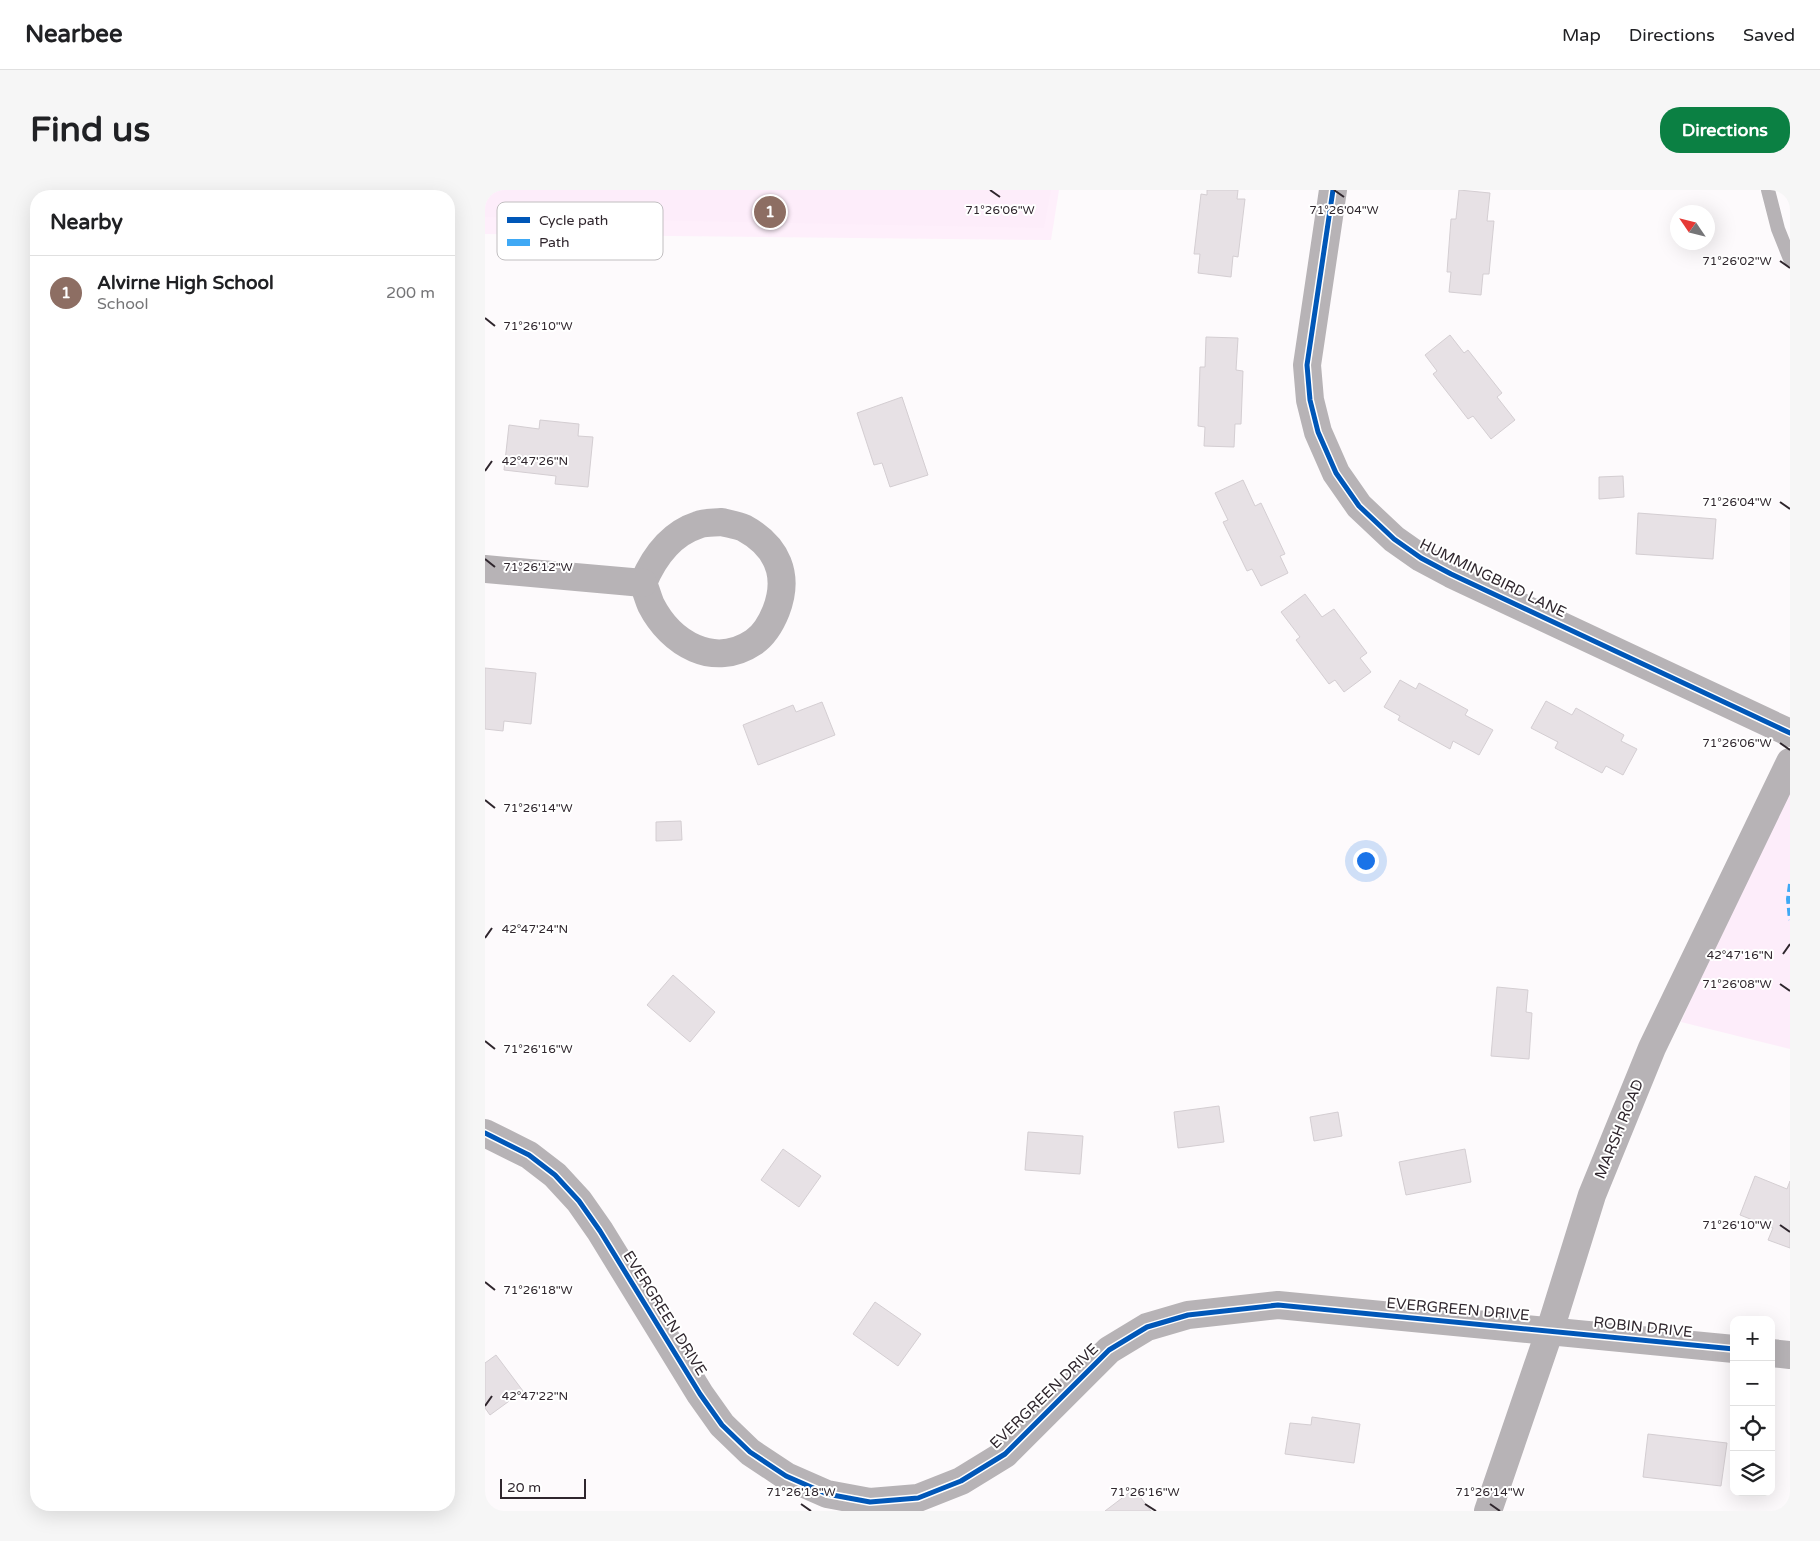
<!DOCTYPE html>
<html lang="en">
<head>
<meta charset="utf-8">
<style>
	:root { --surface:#fff; --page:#f6f6f6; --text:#202124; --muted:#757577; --line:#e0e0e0; --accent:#0b8043 }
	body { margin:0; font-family:"Varela Round",sans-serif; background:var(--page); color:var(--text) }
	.controls { position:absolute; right:15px; bottom:15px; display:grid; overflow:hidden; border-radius:10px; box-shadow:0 5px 20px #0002 }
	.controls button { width:45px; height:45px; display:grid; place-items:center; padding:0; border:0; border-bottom:1px solid var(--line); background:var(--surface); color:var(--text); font:25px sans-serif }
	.compass { position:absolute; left:1185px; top:15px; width:45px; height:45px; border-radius:50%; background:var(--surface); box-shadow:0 5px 20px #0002; rotate:305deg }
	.scale { position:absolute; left:15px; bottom:12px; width:86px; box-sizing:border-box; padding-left:5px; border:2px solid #2f262d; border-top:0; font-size:14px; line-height:18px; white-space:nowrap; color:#2f262d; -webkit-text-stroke:4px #fff; paint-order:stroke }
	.you { position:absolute; left:880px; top:670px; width:18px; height:18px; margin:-12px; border:4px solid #fff; border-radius:50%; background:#1a73e8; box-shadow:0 0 0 8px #1a73e833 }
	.badge { display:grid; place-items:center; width:32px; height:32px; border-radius:50%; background:var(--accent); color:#fff; font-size:16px; font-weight:700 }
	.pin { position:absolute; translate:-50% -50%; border:2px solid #fff; box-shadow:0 1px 5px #0006 }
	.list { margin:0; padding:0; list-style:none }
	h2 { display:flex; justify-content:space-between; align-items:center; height:65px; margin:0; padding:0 20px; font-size:21px }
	h2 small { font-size:16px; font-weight:400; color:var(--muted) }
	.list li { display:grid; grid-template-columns:32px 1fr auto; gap:15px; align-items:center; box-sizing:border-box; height:75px; padding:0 20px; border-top:1px solid var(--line) }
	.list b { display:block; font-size:19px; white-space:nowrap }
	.list p { margin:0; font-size:16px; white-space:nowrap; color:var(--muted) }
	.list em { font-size:16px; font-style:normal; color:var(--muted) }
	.icon { flex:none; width:28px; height:28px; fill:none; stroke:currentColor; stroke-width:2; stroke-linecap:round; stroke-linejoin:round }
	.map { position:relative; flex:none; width:1305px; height:1321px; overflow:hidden; border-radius:20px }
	header { display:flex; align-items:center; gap:30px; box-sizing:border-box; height:70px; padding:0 25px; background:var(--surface); border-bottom:1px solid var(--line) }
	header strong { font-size:24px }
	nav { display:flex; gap:28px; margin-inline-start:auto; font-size:18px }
	.intro { display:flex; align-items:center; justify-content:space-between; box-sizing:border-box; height:120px; padding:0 30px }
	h1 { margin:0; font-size:35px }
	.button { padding:12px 22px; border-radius:20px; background:var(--accent); color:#fff; font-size:18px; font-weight:700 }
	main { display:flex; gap:30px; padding:0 30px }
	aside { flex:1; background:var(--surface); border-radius:20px; box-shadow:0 5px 20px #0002 }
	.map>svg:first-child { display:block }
	.built { fill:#feeffb }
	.green { fill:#fdedfa }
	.building { fill:#e7e1e5; stroke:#d4ced2 }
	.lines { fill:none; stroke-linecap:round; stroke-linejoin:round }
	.service { stroke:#b7b3b6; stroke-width:14 }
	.minor { stroke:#b7b3b6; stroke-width:28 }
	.quiet { stroke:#3fa9f5; stroke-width:4; stroke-dasharray:8 4; stroke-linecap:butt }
	.cycleway-casing { stroke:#fff; stroke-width:8 }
	.cycleway { stroke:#0057b8; stroke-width:5 }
	.ticks { fill:none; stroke:#2f262d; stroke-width:2 }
	.labels { text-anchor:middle; stroke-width:4; stroke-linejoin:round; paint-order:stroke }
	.street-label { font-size:15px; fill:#2f262d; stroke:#fff }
	.key { fill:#fff; stroke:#c1bec0; stroke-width:1 }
	.key-label { font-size:14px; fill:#2f262d }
	.ticks-label { font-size:12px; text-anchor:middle; fill:#2f262d; stroke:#fff; stroke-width:4; stroke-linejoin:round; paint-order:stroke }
</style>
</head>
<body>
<header>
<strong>Nearbee</strong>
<nav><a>Map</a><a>Directions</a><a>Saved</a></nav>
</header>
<div class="intro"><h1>Find us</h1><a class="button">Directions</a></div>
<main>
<aside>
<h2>Nearby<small></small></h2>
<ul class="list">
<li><span class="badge" style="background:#8d6e63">1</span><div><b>Alvirne High School</b><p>School</p></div><em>200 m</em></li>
</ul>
</aside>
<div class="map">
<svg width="1305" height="1321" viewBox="0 0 1305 1321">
	<rect width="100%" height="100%" fill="#fdfafc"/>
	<path class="built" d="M 0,0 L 574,0 L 566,50 L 0,44 Z"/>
	<g class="green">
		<path d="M 0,0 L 566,0 L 559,38 L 0,27 Z"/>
		<path d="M 1305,593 L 1305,859 L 1196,832 L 1222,771 Z"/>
	</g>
	<g class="building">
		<path d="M 722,0 L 753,0 L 752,9 L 760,9 L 753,67 L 748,66 L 746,87 L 713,83 L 715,64 L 709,64 L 716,4 L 722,5 Z"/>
		<path d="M 974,0 L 1005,3 L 1002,31 L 1009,31 L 1004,84 L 998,84 L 996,105 L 964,102 L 966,82 L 962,82 L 966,29 L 971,29 Z"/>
		<path d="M 965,145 L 979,163 L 983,160 L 1017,203 L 1012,207 L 1030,230 L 1006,249 L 988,226 L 983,229 L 948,184 L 952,181 L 940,165 Z"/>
		<path d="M 721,147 L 753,148 L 751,180 L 758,181 L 756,234 L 750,234 L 749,257 L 719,256 L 720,237 L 713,236 L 715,177 L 720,177 Z"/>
		<path d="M 417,207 L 443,285 L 405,297 L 397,273 L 389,275 L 372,223 Z"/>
		<path d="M 55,230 L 94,234 L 93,246 L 108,247 L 103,297 L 70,294 L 71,286 L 19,280 L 24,235 L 54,239 Z"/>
		<path d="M 1138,286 L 1139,307 L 1114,309 L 1114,287 Z"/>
		<path d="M 758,290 L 770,316 L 776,313 L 800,364 L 795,366 L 803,383 L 776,396 L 767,379 L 762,381 L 738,332 L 743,330 L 730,303 Z"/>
		<path d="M 1153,323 L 1231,329 L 1228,369 L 1151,364 Z"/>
		<path d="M 820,404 L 837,427 L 849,419 L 882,463 L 875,468 L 886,482 L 859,502 L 850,490 L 844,494 L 811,450 L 815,447 L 796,422 Z"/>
		<path d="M 0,478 L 51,483 L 46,534 L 19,531 L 18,541 L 0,539 Z"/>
		<path d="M 915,490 L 931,499 L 934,493 L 983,520 L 980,525 L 1008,540 L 994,565 L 968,551 L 965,559 L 913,530 L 915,526 L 899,517 Z"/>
		<path d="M 1061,511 L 1087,525 L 1091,518 L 1139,545 L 1136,551 L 1152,559 L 1138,585 L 1121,576 L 1117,583 L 1070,558 L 1073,552 L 1046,538 Z"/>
		<path d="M 337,512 L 350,545 L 273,575 L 258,535 L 308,515 L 311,522 Z"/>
		<path d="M 196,631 L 197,650 L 171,651 L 171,632 Z"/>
		<path d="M 188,785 L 230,822 L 205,852 L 162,815 Z"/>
		<path d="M 1012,797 L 1043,800 L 1041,822 L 1047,823 L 1044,869 L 1006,866 Z"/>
		<path d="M 734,916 L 739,952 L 693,958 L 689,922 Z"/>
		<path d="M 853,922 L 857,946 L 829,951 L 825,927 Z"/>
		<path d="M 543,942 L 598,946 L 595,984 L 540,980 Z"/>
		<path d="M 298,959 L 336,986 L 314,1017 L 276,990 Z"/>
		<path d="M 980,959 L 986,992 L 921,1005 L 914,972 Z"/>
		<path d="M 1270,986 L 1302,999 L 1305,991 L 1305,1058 L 1283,1050 L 1288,1038 L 1255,1025 Z"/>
		<path d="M 390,1112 L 436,1144 L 413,1176 L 368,1144 Z"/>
		<path d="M 11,1165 L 38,1201 L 5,1225 L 0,1218 L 0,1173 Z"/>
		<path d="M 827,1227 L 875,1234 L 869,1273 L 800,1264 L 805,1233 L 826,1235 Z"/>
		<path d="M 1163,1244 L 1242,1253 L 1236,1296 L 1158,1287 Z"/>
		<path d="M 649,1299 L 666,1321 L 620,1321 Z"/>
	</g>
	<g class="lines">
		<path class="service" d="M 1283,0 L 1293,39 L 1305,69"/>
		<g class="minor">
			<path d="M 848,0 L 822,175 L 825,210 L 833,242 L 851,283 L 874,316 L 909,349 L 936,368 L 966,384 L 1305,543"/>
			<path d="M 237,332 C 244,334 252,335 259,338 C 292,356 305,385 291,421 C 287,431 279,445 269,452 C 229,479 186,454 166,415 C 163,408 161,400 158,393 C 169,367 185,344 213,335 C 220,332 229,333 237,332 Z"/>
			<path d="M 0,379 L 158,393"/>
			<path d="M 0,943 L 44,965 L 70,985 L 94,1011 L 115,1041 L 215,1204 L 237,1235 L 265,1262 L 301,1286 L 342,1304 L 385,1312 L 433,1308 L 476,1291 L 520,1264 L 624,1160 L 662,1137 L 703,1125 L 793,1115 L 1249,1159"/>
			<path d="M 1286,1163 L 1305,1165"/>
			<path d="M 1003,1321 L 1065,1140 L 1107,1005 L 1167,858 L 1305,572"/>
		</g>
		<path class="quiet" d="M 1305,694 L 1303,709 L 1305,730"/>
		<defs>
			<g id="cycleway">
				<path d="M 848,0 L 822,175 L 825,210 L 833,242 L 851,283 L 874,316 L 909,349 L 936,368 L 966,384 L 1305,543"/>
				<path d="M 0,943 L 44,965 L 70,985 L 94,1011 L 115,1041 L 215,1204 L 237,1235 L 265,1262 L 301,1286 L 342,1304 L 385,1312 L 433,1308 L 476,1291 L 520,1264 L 624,1160 L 662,1137 L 703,1125 L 793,1115 L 1249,1159"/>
			</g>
		</defs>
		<use href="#cycleway" class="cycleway-casing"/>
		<use href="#cycleway" class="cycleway"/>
	</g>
	<path class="ticks" d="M 505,0 L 515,7M 849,0 L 859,7M 1295,71 L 1305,78M 0,128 L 10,136M 0,281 L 7,271M 1295,312 L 1305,319M 0,369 L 10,377M 1295,553 L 1305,560M 0,610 L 10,618M 0,748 L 7,738M 1298,764 L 1305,754M 1295,794 L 1305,801M 0,851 L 10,859M 1295,1035 L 1305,1042M 0,1092 L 10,1100M 0,1216 L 7,1206M 316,1314 L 326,1321M 660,1314 L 671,1321M 1005,1314 L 1015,1321"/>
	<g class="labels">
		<g class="street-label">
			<text transform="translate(1008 388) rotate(26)" y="5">HUMMINGBIRD LANE</text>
			<text transform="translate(1134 939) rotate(-68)" y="5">MARSH ROAD</text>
			<text transform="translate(973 1119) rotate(5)" y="5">EVERGREEN DRIVE</text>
			<text transform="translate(180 1123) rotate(58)" y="5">EVERGREEN DRIVE</text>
			<text transform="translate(1158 1137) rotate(6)" y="5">ROBIN DRIVE</text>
			<text transform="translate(559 1206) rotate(-44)" y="5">EVERGREEN DRIVE</text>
		</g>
	</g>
	<rect x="12" y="12" width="166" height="58" rx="8" class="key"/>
	<rect x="22" y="27" width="23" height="6" fill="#0057b8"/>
	<rect x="22" y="49" width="23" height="7" fill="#3fa9f5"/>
	<g class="key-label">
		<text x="54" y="35">Cycle path</text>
		<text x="54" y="57">Path</text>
	</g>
	<g class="ticks-label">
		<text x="859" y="24">71°26'04"W</text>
		<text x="515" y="24">71°26'06"W</text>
		<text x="1252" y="75">71°26'02"W</text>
		<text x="53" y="140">71°26'10"W</text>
		<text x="50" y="275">42°47'26"N</text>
		<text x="1252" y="316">71°26'04"W</text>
		<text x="53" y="381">71°26'12"W</text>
		<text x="1252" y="557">71°26'06"W</text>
		<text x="53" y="622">71°26'14"W</text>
		<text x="50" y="743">42°47'24"N</text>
		<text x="1255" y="769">42°47'16"N</text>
		<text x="1252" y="798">71°26'08"W</text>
		<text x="53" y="863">71°26'16"W</text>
		<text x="1252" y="1039">71°26'10"W</text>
		<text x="53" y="1104">71°26'18"W</text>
		<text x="50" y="1210">42°47'22"N</text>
		<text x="316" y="1306">71°26'18"W</text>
		<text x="660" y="1306">71°26'16"W</text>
		<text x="1005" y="1306">71°26'14"W</text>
	</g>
</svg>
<div class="controls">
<button>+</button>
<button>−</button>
<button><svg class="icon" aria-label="locate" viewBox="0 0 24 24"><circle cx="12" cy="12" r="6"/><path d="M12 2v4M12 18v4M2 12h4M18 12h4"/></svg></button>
<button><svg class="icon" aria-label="layers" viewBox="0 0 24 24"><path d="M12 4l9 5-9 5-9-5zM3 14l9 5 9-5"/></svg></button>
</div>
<svg class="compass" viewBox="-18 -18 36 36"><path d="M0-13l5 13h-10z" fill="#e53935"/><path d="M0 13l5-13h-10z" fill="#757577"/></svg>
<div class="scale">20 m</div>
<div class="you"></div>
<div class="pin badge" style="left:285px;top:22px;background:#8d6e63">1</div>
</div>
</main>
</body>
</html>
